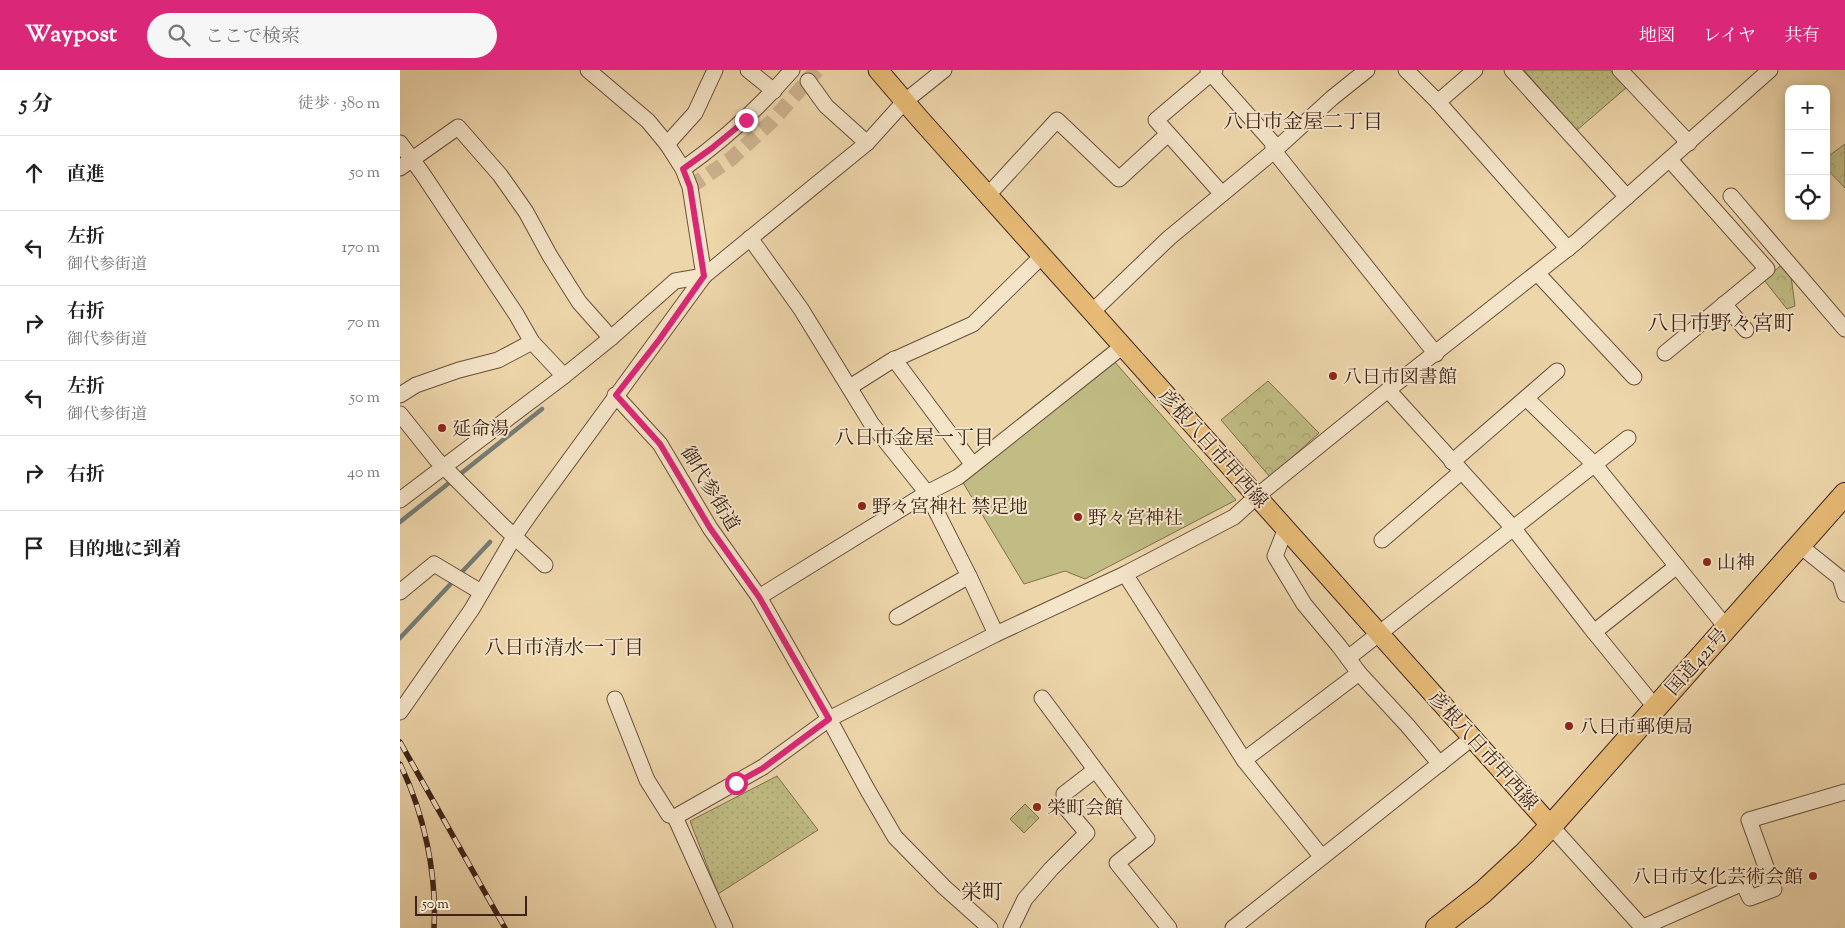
<!DOCTYPE html>
<html lang="ja">
<head>
<meta charset="utf-8">
<style>
	:root { --surface:#fff; --page:#f6f6f6; --text:#222; --muted:#767676; --line:#e0e0e0; --accent:#db2777 }
	body { margin:0; font-family:"Sorts Mill Goudy","Noto Serif JP",serif; background:var(--page); color:var(--text) }
	.controls { position:absolute; right:15px; top:15px; display:grid; overflow:hidden; border-radius:10px; box-shadow:0 2px 12px #0003 }
	.controls button { width:45px; height:45px; display:grid; place-items:center; padding:0; border:0; border-bottom:1px solid var(--line); background:var(--surface); color:var(--text); font:25px sans-serif }
	.scale { position:absolute; left:15px; bottom:12px; width:112px; box-sizing:border-box; padding-left:5px; border:2px solid #3d2319; border-top:0; font-size:14px; line-height:18px; white-space:nowrap; color:#3d2319; -webkit-text-stroke:4px #f4e4c8; paint-order:stroke }
	.stop { position:absolute; width:15px; height:15px; margin:-11px; border:4px solid #db2777; border-radius:50%; background:#fff }
	.stop.end { background:#db2777; border-color:#fff; box-shadow:0 1px 5px #0008 }
	.list { margin:0; padding:0; list-style:none }
	h2 { display:flex; justify-content:space-between; align-items:center; height:65px; margin:0; padding:0 20px; font-size:21px }
	h2 small { font-size:16px; font-weight:400; color:var(--muted) }
	.list li { display:grid; grid-template-columns:32px 1fr auto; gap:15px; align-items:center; box-sizing:border-box; height:75px; padding:0 20px; border-top:1px solid var(--line) }
	.list b { display:block; font-size:19px; white-space:nowrap }
	.list p { margin:0; font-size:16px; white-space:nowrap; color:var(--muted) }
	.list em { font-size:16px; font-style:normal; color:var(--muted) }
	.icon { flex:none; width:28px; height:28px; fill:none; stroke:currentColor; stroke-width:2; stroke-linecap:round; stroke-linejoin:round }
	.map { position:relative; flex:none; width:1445px; height:858px; overflow:hidden }
	header { display:flex; align-items:center; gap:30px; box-sizing:border-box; height:70px; padding:0 25px; background:var(--accent); color:#fff }
	header strong { font-size:24px }
	nav { display:flex; gap:28px; margin-inline-start:auto; font-size:18px }
	.search { width:350px; height:45px; background:var(--page); display:flex; align-items:center; gap:12px; box-sizing:border-box; padding:0 18px; border-radius:28px; color:var(--muted); font-size:19px }
	main { display:flex }
	aside { flex:1; background:var(--surface) }
	.map>svg:first-child { display:block }
	.grass { fill:url(#grass-dots); stroke:#7e704e }
	.park { fill:url(#park-crowns); stroke:#7e704e }
	.garden { fill:#c0bc84; stroke:#7e704e }
	.lines { fill:none; stroke-linecap:round; stroke-linejoin:round }
	.stream { stroke:#767c75; stroke-width:4.5 }
	.minor-tunnel { stroke:#cbb28e; stroke-width:15; stroke-dasharray:15 8; stroke-linecap:butt }
	.minor-casing { stroke:#69503e; stroke-width:17 }
	.major-casing { stroke:#3d2319; stroke-width:21 }
	.highway-casing { stroke:#3d2319; stroke-width:24 }
	.minor { stroke:#f4e4c8; stroke-width:15 }
	.major { stroke:#e7bb76; stroke-width:19 }
	.highway { stroke:#e7bb76; stroke-width:22 }
	.rail-casing { stroke:#3d2319; stroke-width:5.5 }
	.rail { stroke:#f4e4c8; stroke-width:4; stroke-dasharray:11; stroke-linecap:butt }
	.route { stroke:#db2777; stroke-width:6 }
	.poi-dot { fill:#8f2418; stroke:#f4e4c8; stroke-width:2 }
	.labels { text-anchor:middle; stroke-width:4; stroke-linejoin:round; paint-order:stroke }
	.poi-label { font-size:19px; fill:#3d2319; stroke:#f4e4c8; text-anchor:start }
	.street-label { font-size:19px; fill:#3d2319; stroke:#f4e4c8 }
	.neighbourhood-label { font-size:20px; fill:#3d2319; stroke:#f4e4c8 }
	.quarter-label { font-size:21px; fill:#3d2319; stroke:#f4e4c8 }
</style>
</head>
<body>
<header>
<strong>Waypost</strong>
<div class="search"><svg class="icon" aria-label="search" viewBox="0 0 24 24"><circle cx="10" cy="10" r="6"/><path d="M15 15l6 6"/></svg>ここで検索</div>
<nav><a>地図</a><a>レイヤ</a><a>共有</a></nav>
</header>
<main>
<aside>
<h2>5 分<small>徒歩 · 380 m</small></h2>
<ul class="list">
<li><svg class="icon" aria-label="ahead" viewBox="0 0 24 24"><path d="M12 20V5M6 11l6-6 6 6"/></svg><div><b>直進</b></div><em>50 m</em></li>
<li><svg class="icon" aria-label="left" viewBox="0 0 24 24"><path d="M17 20v-9H6M10 6l-5 5 5 5"/></svg><div><b>左折</b><p>御代参街道</p></div><em>170 m</em></li>
<li><svg class="icon" aria-label="right" viewBox="0 0 24 24"><path d="M7 20v-9h11M14 6l5 5-5 5"/></svg><div><b>右折</b><p>御代参街道</p></div><em>70 m</em></li>
<li><svg class="icon" aria-label="left" viewBox="0 0 24 24"><path d="M17 20v-9H6M10 6l-5 5 5 5"/></svg><div><b>左折</b><p>御代参街道</p></div><em>50 m</em></li>
<li><svg class="icon" aria-label="right" viewBox="0 0 24 24"><path d="M7 20v-9h11M14 6l5 5-5 5"/></svg><div><b>右折</b></div><em>40 m</em></li>
<li><svg class="icon" aria-label="arrive" viewBox="0 0 24 24"><path d="M6 21V4h12l-3 4 3 4H6"/></svg><div><b>目的地に到着</b></div></li>
</ul>
</aside>
<div class="map">
<svg width="1445" height="858" viewBox="0 0 1445 858">
	<defs>
		<pattern id="grass-dots" width="8" height="8" patternUnits="userSpaceOnUse" patternTransform="scale(1.25)"><rect width="8" height="8" fill="#c0bc84"/><path d="M2 2h.1M6 6h.1" fill="none" stroke="#a6a171" stroke-width="1.8" stroke-linecap="round"/></pattern>
		<pattern id="park-crowns" width="20" height="18" patternUnits="userSpaceOnUse" patternTransform="scale(1.25)"><rect width="20" height="18" fill="#c0bc84"/><path d="M2 6a3 3 0 1 1 6 0M12 15a3 3 0 1 1 6 0" fill="none" stroke="#a6a171"/></pattern>
	</defs>
	<rect width="100%" height="100%" fill="#eed6ab"/>
	<filter id="stains"><feTurbulence type="fractalNoise" baseFrequency=".004" numOctaves="4"/><feColorMatrix values="0 0 0 0 .2 0 0 0 0 .09 0 0 0 0 .02 0 0 0 .5 -.17"/></filter>
	<radialGradient id="worn" r=".72"><stop offset=".6" stop-color="#630" stop-opacity="0"/><stop offset="1" stop-color="#630" stop-opacity=".3"/></radialGradient>
	<g class="grass">
		<path d="M 1124,0 L 1210,0 L 1227,17 L 1176,61 Z"/>
		<path d="M 377,706 L 418,760 L 318,824 L 290,751 Z"/>
	</g>
	<g class="park">
		<path d="M 1445,74 L 1445,118 L 1426,98 L 1426,88 Z"/>
		<path d="M 1385,192 L 1390,199 L 1395,236 L 1387,239 L 1364,210 Z"/>
		<path d="M 868,311 L 919,363 L 870,407 L 821,350 Z"/>
		<path d="M 625,734 L 639,748 L 624,763 L 610,749 Z"/>
	</g>
	<path class="garden" d="M 713,290 L 836,430 L 685,509 L 665,501 L 624,514 L 562,411 Z"/>
	<g class="lines">
		<g class="stream">
			<path d="M 0,452 L 142,339"/>
			<path d="M 0,568 L 90,472"/>
		</g>
		<path class="minor-tunnel" d="M 290,117 L 331,89 L 372,51 L 417,0"/>
		<defs>
			<g id="minor">
				<path d="M 348,0 L 374,21"/>
				<path d="M 808,0 L 872,72 L 874,81 L 1036,284"/>
				<path d="M 815,0 L 756,50 L 822,124"/>
				<path d="M 1006,0 L 1038,32 L 1168,179"/>
				<path d="M 1112,0 L 1227,127"/>
				<path d="M 1220,0 L 1289,73"/>
				<path d="M 408,11 L 426,36 L 467,73"/>
				<path d="M 1038,32 L 1075,0"/>
				<path d="M 0,73 L 22,103 L 116,244 L 132,272 L 164,306"/>
				<path d="M 267,74 L 295,43 L 315,0"/>
				<path d="M 0,98 L 58,57 L 100,105 L 126,142 L 150,186 L 179,232 L 211,268"/>
				<path d="M 283,99 C 324,70 359,38 392,0"/>
				<path d="M 588,125 L 657,50 L 719,109 L 768,64"/>
				<path d="M 1331,126 L 1445,259"/>
				<path d="M 350,168 L 401,239 L 471,353 L 527,423 L 569,506 L 596,564"/>
				<path d="M 1137,203 L 1234,307"/>
				<path d="M 1324,234 L 1346,260"/>
				<path d="M 692,242 L 769,168 L 874,81 L 932,28 L 967,0"/>
				<path d="M 1265,283 L 1367,199 L 1270,90"/>
				<path d="M 494,289 L 573,395"/>
				<path d="M 450,317 L 491,291 L 573,254 L 642,186"/>
				<path d="M 988,320 L 1114,459 L 1190,557 L 1255,637"/>
				<path d="M 0,325 L 16,315 L 59,300 L 98,290 L 132,272"/>
				<path d="M 215,325 L 260,374 L 310,458 L 359,527 L 429,649 L 467,719 L 495,767 L 544,817 L 590,858"/>
				<path d="M 1126,328 L 1195,395 L 1326,557"/>
				<path d="M 0,344 L 36,389 L 103,456 L 145,495"/>
				<path d="M 1052,392 L 1157,301"/>
				<path d="M 0,430 L 164,306 L 211,268 L 275,211 L 304,206 L 467,73 L 504,32 L 544,0"/>
				<path d="M 886,458 L 875,486 L 904,534 L 939,576 L 959,603 L 1007,655 L 1040,694"/>
				<path d="M 982,470 L 1061,402"/>
				<path d="M 1399,475 L 1440,508 L 1445,524"/>
				<path d="M 725,504 L 844,690 L 921,786"/>
				<path d="M 0,522 L 34,494 L 81,522"/>
				<path d="M 359,527 L 527,423 L 558,407 L 723,276"/>
				<path d="M 497,547 L 569,506"/>
				<path d="M 1194,562 L 1277,496"/>
				<path d="M 948,588 L 1228,368"/>
				<path d="M 642,628 L 747,769 L 717,793 L 769,858"/>
				<path d="M 215,629 L 247,710 L 269,745 L 275,747 L 325,858"/>
				<path d="M 0,642 L 72,539 L 114,467 L 135,437 L 304,206 L 290,117 L 283,99 L 267,74 L 248,51 L 188,0"/>
				<path d="M 844,690 L 959,603"/>
				<path d="M 275,747 L 363,697 L 429,649 L 596,564 L 725,504 L 834,447 L 857,426 L 988,320 L 1176,172 L 1370,0"/>
				<path d="M 1151,756 L 1243,858"/>
				<path d="M 611,858 L 625,829 L 651,799 L 687,763 L 665,737 L 664,724 L 695,700"/>
				<path d="M 833,858 L 1072,668"/>
				<path d="M 1241,858 L 1343,813 L 1350,828 L 1374,819 L 1349,750 L 1445,722"/>
			</g>
			<path id="major" d="M 478,0 L 519,48 L 1151,756"/>
			<path id="highway" d="M 1037,858 L 1083,822 L 1125,783 L 1151,756 L 1445,424"/>
		</defs>
		<use href="#minor" class="minor-casing"/>
		<use href="#major" class="major-casing"/>
		<use href="#highway" class="highway-casing"/>
		<use href="#minor" class="minor"/>
		<use href="#major" class="major"/>
		<use href="#highway" class="highway"/>
		<defs>
			<g id="rail">
				<path d="M 0,672 L 105,858"/>
				<path d="M 0,694 C 24,743 37,804 34,858"/>
			</g>
		</defs>
		<use href="#rail" class="rail-casing"/>
		<use href="#rail" class="rail"/>
	</g>
	<g class="lines">
		<path class="route" d="M 336,713 L 363,698 L 429,649 L 359,527 L 310,458 L 260,374 L 216,325 L 259,270 L 304,206 L 290,117 L 283,99 L 312,78 L 346,50"/>
	</g>
	<g class="poi-dot">
		<circle cx="933" cy="306" r="5"/>
		<circle cx="42" cy="358" r="5"/>
		<circle cx="462" cy="436" r="5"/>
		<circle cx="678" cy="447" r="5"/>
		<circle cx="1307" cy="492" r="5"/>
		<circle cx="1169" cy="656" r="5"/>
		<circle cx="637" cy="737" r="5"/>
		<circle cx="1413" cy="806" r="5"/>
	</g>
	<g class="labels">
		<g class="poi-label">
			<text x="943" y="313">八日市図書館</text>
			<text x="52" y="365">延命湯</text>
			<text x="472" y="443">野々宮神社 禁足地</text>
			<text x="688" y="454">野々宮神社</text>
			<text x="1317" y="499">山神</text>
			<text x="1179" y="663">八日市郵便局</text>
			<text x="647" y="744">栄町会館</text>
			<text x="1403" y="813" text-anchor="end">八日市文化芸術会館</text>
		</g>
		<g class="street-label">
			<text transform="translate(814 378) rotate(48)" y="7">彦根八日市甲西線</text>
			<text transform="translate(311 418) rotate(59)" y="7">御代参街道</text>
			<text transform="translate(1296 591) rotate(-48)" y="7">国道421号</text>
			<text transform="translate(1084 680) rotate(48)" y="7">彦根八日市甲西線</text>
		</g>
		<g class="neighbourhood-label">
			<text x="903" y="58">八日市金屋二丁目</text>
			<text x="514" y="374">八日市金屋一丁目</text>
			<text x="164" y="584">八日市清水一丁目</text>
		</g>
		<g class="quarter-label">
			<text x="1321" y="260">八日市野々宮町</text>
			<text x="582" y="829">栄町</text>
		</g>
	</g>
	<rect width="100%" height="100%" filter="url(#stains)"/>
	<rect width="100%" height="100%" fill="url(#worn)"/>
</svg>
<div class="controls">
<button>+</button>
<button>−</button>
<button><svg class="icon" aria-label="locate" viewBox="0 0 24 24"><circle cx="12" cy="12" r="6"/><path d="M12 2v4M12 18v4M2 12h4M18 12h4"/></svg></button>
</div>
<div class="scale">50 m</div>
<div class="stop" style="left:336px;top:713px"></div>
<div class="stop end" style="left:346px;top:50px"></div>
</div>
</main>
</body>
</html>
